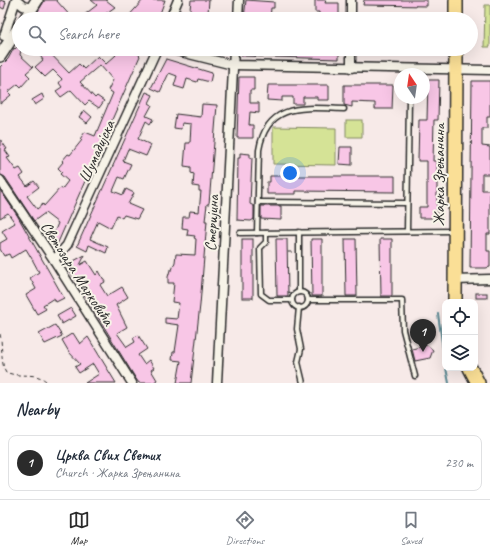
<!DOCTYPE html>
<html lang="en">
<head>
<meta charset="utf-8">
<style>
	:root { --surface:#fff; --page:#f6f6f7; --text:#1f2937; --muted:#747a83; --line:#e0e1e3; --accent:#2b2b2b }
	body { margin:0; font-family:Caveat,sans-serif; background:var(--page); color:var(--text) }
	.controls { position:absolute; right:12px; bottom:12px; display:grid; overflow:hidden; border-radius:8px; box-shadow:0 4px 16px #0002 }
	.controls button { width:36px; height:36px; display:grid; place-items:center; padding:0; border:0; border-bottom:1px solid var(--line); background:var(--surface); color:var(--text); font:20px sans-serif }
	.compass { position:absolute; left:394px; top:68px; width:36px; height:36px; border-radius:50%; background:var(--surface); box-shadow:0 4px 16px #0002; rotate:347deg }
	.you { position:absolute; left:290px; top:173px; width:14px; height:14px; margin:-10px; border:3px solid #fff; border-radius:50%; background:#1a73e8; box-shadow:0 0 0 6px #1a73e833 }
	.badge { display:grid; place-items:center; width:26px; height:26px; border-radius:50%; background:var(--accent); color:#fff; font-size:13px; font-weight:700 }
	.pin { position:absolute; translate:-50% -33px; filter:drop-shadow(0 1px 2px #0008) }
	.pin::after { content:''; position:absolute; top:21px; width:14px; height:12px; background:inherit; clip-path:polygon(0 0,100% 0,50% 100%) }
	.list { margin:0; padding:0; list-style:none }
	h2 { display:flex; justify-content:space-between; align-items:center; height:52px; margin:0; padding:0 16px; font-size:17px }
	h2 small { font-size:13px; font-weight:400; color:var(--muted) }
	.list li { display:grid; grid-template-columns:26px 1fr auto; gap:12px; align-items:center; box-sizing:border-box; height:56px; margin:0 8px 8px; padding:0 8px; border:1px solid var(--line); border-radius:8px }
	.list b { display:block; font-size:15px; white-space:nowrap }
	.list p { margin:0; font-size:13px; white-space:nowrap; color:var(--muted) }
	.list em { font-size:13px; font-style:normal; color:var(--muted) }
	.icon { flex:none; width:22px; height:22px; fill:none; stroke:currentColor; stroke-width:2; stroke-linecap:round; stroke-linejoin:round }
	.map { position:relative; flex:none; width:490px; height:383px; overflow:hidden }
	.search { position:absolute; background:var(--surface); box-shadow:0 4px 16px #0002; left:12px; right:12px; top:12px; height:44px; display:flex; align-items:center; gap:10px; box-sizing:border-box; padding:0 14px; border-radius:22px; color:var(--muted); font-size:15px }
	.sheet { height:116px; background:var(--surface) }
	nav { display:flex; justify-content:space-around; align-items:center; box-sizing:border-box; height:56px; border-top:1px solid var(--line); background:var(--surface); font-size:11px; color:var(--muted) }
	nav a { display:grid; justify-items:center; gap:2px }
	nav .on { color:var(--accent) }
	.map>svg:first-child { display:block }
	.green { fill:#d5e396; stroke:#808760 }
	.lines { fill:none; stroke-linecap:round; stroke-linejoin:round }
	.stream { stroke:#5a8892; stroke-width:2 }
	.building { fill:#f8c6e6; stroke:#2b2b2b }
	.lane-casing { stroke:#2b2b2b; stroke-width:7 }
	.street-casing { stroke:#2b2b2b; stroke-width:11 }
	.secondary-casing { stroke:#2b2b2b; stroke-width:14 }
	.primary-casing { stroke:#2b2b2b; stroke-width:16 }
	.path { stroke:#2b2b2b; stroke-width:1; stroke-dasharray:4 3; stroke-linecap:butt }
	.lane { stroke:#f7f3e8; stroke-width:4 }
	.street { stroke:#f7f3e8; stroke-width:8 }
	.secondary { stroke:#f7f3e8; stroke-width:11 }
	.primary { stroke:#fadf96; stroke-width:13 }
	.labels { text-anchor:middle; stroke-width:4; stroke-linejoin:round; paint-order:stroke }
	.street-label { font-size:16px; fill:#2b2b2b; stroke:#f7f3e8 }
</style>
</head>
<body>
<div class="map">
<svg width="490" height="383" viewBox="0 0 490 383">
	<rect width="100%" height="100%" fill="#f7eae8"/>
	<filter id="ink" filterUnits="userSpaceOnUse"><feTurbulence type="fractalNoise" baseFrequency=".025" numOctaves="2"/><feDisplacementMap in="SourceGraphic" scale="8" xChannelSelector="R" yChannelSelector="G"/><feConvolveMatrix kernelMatrix="1 2 1 2 8 2 1 2 1" color-interpolation-filters="sRGB"/></filter>
	<g filter="url(#ink)">
		<g class="green">
			<path d="M 485,5 L 490,5 L 490,47 L 484,47 Z"/>
			<rect x="346" y="120" width="16" height="17"/>
			<path d="M 273,127 L 336,128 L 336,165 L 273,164 Z"/>
		</g>
		<g class="lines">
			<g class="stream">
				<path d="M 438,314 L 445,363"/>
				<path d="M 446,368 L 449,383"/>
			</g>
		</g>
		<g class="building">
			<path d="M 0,0 L 6,2 L 4,9 L 0,7 Z"/>
			<path d="M 45,0 L 56,0 L 73,19 L 33,19 Z"/>
			<path d="M 91,0 L 106,0 L 115,7 L 98,19 L 79,19 L 97,5 Z"/>
			<path d="M 143,0 L 165,0 L 158,19 L 126,19 Z"/>
			<path d="M 191,0 L 209,0 L 208,13 L 197,12 L 196,19 L 189,19 Z"/>
			<path d="M 246,0 L 274,2 L 274,8 L 271,8 L 270,19 L 244,19 Z"/>
			<path d="M 315,0 L 326,0 L 325,3 L 339,3 L 339,18 L 319,18 L 319,12 L 315,12 Z"/>
			<path d="M 364,0 L 427,0 L 427,6 L 363,5 Z"/>
			<path d="M 18,46 L 19,49 L 21,49 L 20,55 L 33,67 L 26,73 L 30,77 L 21,87 L 18,84 L 8,92 L 11,95 L 0,104 L 0,67 L 8,59 L 14,48 L 15,49 Z"/>
			<path d="M 37,49 L 46,49 L 69,73 L 79,64 L 84,69 L 98,56 L 106,64 L 116,55 L 114,53 L 118,49 L 139,49 L 136,52 L 140,56 L 56,247 L 46,239 L 54,233 L 58,223 L 45,213 L 34,221 L 5,177 L 0,175 L 0,139 L 7,149 L 5,150 L 10,157 L 7,158 L 16,170 L 20,168 L 24,174 L 20,177 L 27,186 L 34,181 L 39,187 L 27,196 L 37,209 L 43,204 L 44,206 L 60,188 L 62,189 L 68,181 L 60,174 L 62,172 L 58,168 L 63,162 L 62,161 L 68,154 L 70,155 L 82,140 L 80,139 L 85,132 L 95,136 L 113,93 L 108,90 L 113,80 L 100,65 L 80,82 L 95,98 L 97,96 L 104,101 L 99,108 L 89,101 L 85,105 L 71,90 L 61,97 L 56,91 L 62,87 L 59,83 L 62,79 L 53,70 L 45,77 L 35,67 L 43,60 L 39,54 L 40,52 Z"/>
			<path d="M 242,49 L 271,51 L 271,49 L 308,49 L 308,51 L 315,52 L 332,50 L 339,51 L 339,59 L 241,56 Z"/>
			<path d="M 166,59 L 212,73 L 210,82 L 198,79 L 197,82 L 187,79 L 184,89 L 174,86 L 177,76 L 169,73 L 160,92 L 151,88 Z"/>
			<path d="M 239,77 L 254,77 L 254,90 L 250,90 L 250,103 L 259,103 L 259,113 L 250,112 L 249,125 L 253,125 L 253,138 L 237,138 Z"/>
			<path d="M 428,80 L 439,80 L 438,120 L 434,120 L 433,161 L 437,161 L 437,218 L 419,218 L 419,207 L 427,207 L 427,161 L 418,161 L 419,120 L 427,120 Z"/>
			<path d="M 472,81 L 490,81 L 490,117 L 487,117 L 487,128 L 482,128 L 482,146 L 490,147 L 490,174 L 482,174 L 482,190 L 490,190 L 490,234 L 487,234 L 487,251 L 490,251 L 490,267 L 486,268 L 470,268 Z"/>
			<path d="M 268,85 L 329,85 L 329,100 L 317,100 L 317,97 L 303,97 L 303,104 L 293,104 L 293,97 L 282,97 L 282,101 L 267,100 Z"/>
			<path d="M 344,85 L 393,85 L 392,109 L 375,109 L 375,103 L 352,102 L 352,107 L 344,105 Z"/>
			<path d="M 146,92 L 153,95 L 149,103 L 152,105 L 146,116 L 153,119 L 150,124 L 146,121 L 138,139 L 151,145 L 146,156 L 128,149 L 123,161 L 131,164 L 124,179 L 119,177 L 113,191 L 123,195 L 126,189 L 134,193 L 128,204 L 142,210 L 137,219 L 124,215 L 122,218 L 117,215 L 111,228 L 98,221 L 90,239 L 108,247 L 106,253 L 89,245 L 87,251 L 77,246 Z"/>
			<path d="M 42,94 L 44,99 L 35,105 L 32,100 Z"/>
			<path d="M 202,104 L 217,105 L 209,204 L 207,204 L 205,221 L 207,221 L 200,305 L 191,383 L 177,383 L 181,361 L 172,360 L 173,352 L 175,352 L 179,325 L 165,323 L 165,318 L 177,319 L 179,303 L 172,302 L 174,283 L 168,283 L 168,277 L 170,270 L 172,270 L 175,262 L 176,254 L 195,255 L 196,239 L 194,238 L 195,236 L 187,235 L 188,229 L 182,228 L 183,217 L 189,217 L 190,211 L 199,212 L 201,191 L 199,191 L 199,187 L 193,186 L 194,174 L 191,173 L 191,167 L 184,166 L 186,143 L 190,143 L 191,124 L 182,123 L 181,129 L 174,128 L 176,114 L 201,117 Z"/>
			<path d="M 84,110 L 92,117 L 87,123 L 79,117 Z"/>
			<path d="M 340,147 L 352,147 L 352,165 L 339,164 Z"/>
			<path d="M 240,153 L 250,154 L 250,158 L 252,158 L 250,204 L 254,206 L 254,219 L 251,221 L 237,220 L 238,158 L 240,158 Z"/>
			<path d="M 270,176 L 395,176 L 395,192 L 296,191 L 296,194 L 267,194 L 267,182 L 270,182 Z"/>
			<path d="M 0,190 L 17,215 L 64,298 L 56,302 L 54,298 L 43,305 L 46,309 L 37,314 L 26,295 L 36,289 L 30,278 L 39,272 L 32,259 L 26,249 L 11,258 L 9,254 L 4,256 L 0,249 L 0,243 L 7,239 L 2,231 L 15,223 L 8,213 L 0,218 Z"/>
			<path d="M 261,206 L 281,206 L 281,220 L 261,219 Z"/>
			<rect x="242" y="239" width="11" height="59"/>
			<path d="M 276,239 L 287,239 L 288,296 L 277,296 Z"/>
			<path d="M 311,239 L 322,239 L 322,296 L 312,296 Z"/>
			<path d="M 345,239 L 356,239 L 357,296 L 346,296 Z"/>
			<path d="M 380,239 L 392,239 L 392,296 L 381,296 Z"/>
			<path d="M 85,255 L 80,265 L 87,261 L 96,275 L 99,271 L 105,282 L 100,285 L 107,296 L 122,287 L 128,297 L 116,305 L 127,327 L 117,333 L 127,347 L 135,342 L 133,338 L 138,335 L 147,349 L 138,355 L 144,364 L 149,360 L 154,368 L 151,370 L 157,380 L 153,383 L 139,383 L 136,379 L 66,265 Z"/>
			<rect x="476" y="293" width="11" height="5"/>
			<path d="M 71,308 L 76,316 L 62,324 L 57,316 Z"/>
			<path d="M 55,325 L 62,336 L 45,344 L 39,334 Z"/>
			<path d="M 73,333 L 80,344 L 88,337 L 116,383 L 85,383 L 99,374 L 93,364 L 79,373 L 75,367 L 80,364 L 69,352 L 62,340 Z"/>
			<path d="M 427,345 L 433,350 L 430,358 L 415,361 L 412,349 Z"/>
		</g>
		<g class="lines">
			<defs>
				<g id="lane">
					<path d="M 258,202 L 407,203"/>
					<path d="M 407,231 L 409,98"/>
					<path d="M 299,232 L 299,292"/>
					<path d="M 240,233 L 454,231"/>
					<path d="M 257,233 L 259,150 C 267,101 306,108 344,109"/>
					<path d="M 266,233 L 266,242 L 260,248 L 261,294 L 269,300 L 292,300"/>
					<circle cx="300" cy="300" r="8"/>
					<path d="M 308,300 L 402,300 L 403,330 L 415,376"/>
					<path d="M 299,307 L 297,329 L 301,349 L 298,362 L 303,383"/>
				</g>
				<g id="street">
					<path d="M 16,0 L 23,6 L 32,8"/>
					<path d="M 170,19 L 178,0"/>
					<path d="M 238,19 L 239,0"/>
					<path d="M 351,19 L 351,0"/>
					<path d="M 4,36 L 16,0"/>
					<path d="M 169,49 L 233,65 L 490,70"/>
					<path d="M 351,68 L 351,49"/>
					<path d="M 0,180 L 54,260 L 132,383"/>
					<path d="M 54,260 L 67,245 L 157,49"/>
					<path d="M 454,280 L 490,279"/>
					<path d="M 217,383 L 234,49"/>
				</g>
				<g id="secondary">
					<path d="M 25,19 L 37,0"/>
					<path d="M 0,56 L 19,27"/>
				</g>
				<g id="primary">
					<path d="M 456,19 L 456,0"/>
					<path d="M 455,302 L 456,49"/>
					<path d="M 470,368 L 478,383"/>
				</g>
			</defs>
			<use href="#lane" class="lane-casing"/>
			<use href="#street" class="street-casing"/>
			<use href="#secondary" class="secondary-casing"/>
			<use href="#primary" class="primary-casing"/>
			<g class="path">
				<path d="M 288,252 L 293,252"/>
				<path d="M 288,292 L 294,294"/>
				<path d="M 0,334 C 3,346 0,363 6,372 C 20,379 36,370 48,383"/>
			</g>
			<use href="#lane" class="lane"/>
			<use href="#street" class="street"/>
			<use href="#secondary" class="secondary"/>
			<use href="#primary" class="primary"/>
		</g>
	</g>
	<g class="labels">
		<g class="street-label">
			<text transform="translate(96 151) rotate(-66)" y="6">Шумадијска</text>
			<text transform="translate(438 175) rotate(-90)" y="6">Жарка Зрењанина</text>
			<text transform="translate(211 223) rotate(-87)" y="6">Стеријина</text>
			<text transform="translate(78 273) rotate(57)" y="6">Светозара Марковића</text>
		</g>
	</g>
</svg>
<div class="controls">
<button><svg class="icon" aria-label="locate" viewBox="0 0 24 24"><circle cx="12" cy="12" r="6"/><path d="M12 2v4M12 18v4M2 12h4M18 12h4"/></svg></button>
<button><svg class="icon" aria-label="layers" viewBox="0 0 24 24"><path d="M12 4l9 5-9 5-9-5zM3 14l9 5 9-5"/></svg></button>
</div>
<svg class="compass" viewBox="-18 -18 36 36"><path d="M0-13l5 13h-10z" fill="#e53935"/><path d="M0 13l5-13h-10z" fill="#747a83"/></svg>
<div class="you"></div>
<div class="pin badge" style="left:423px;top:352px">1</div>
<div class="search"><svg class="icon" aria-label="search" viewBox="0 0 24 24"><circle cx="10" cy="10" r="6"/><path d="M15 15l6 6"/></svg>Search here</div>
</div>
<section class="sheet">
<h2>Nearby<small></small></h2>
<ul class="list">
<li><span class="badge">1</span><div><b>Црква Свих Светих</b><p>Church · Жарка Зрењанина</p></div><em>230 m</em></li>
</ul>
</section>
<nav>
<a class="on"><svg class="icon" aria-label="map" viewBox="0 0 24 24"><path d="M3 6l6-2 6 2 6-2v14l-6 2-6-2-6 2zM9 4v14M15 6v14"/></svg>Map</a>
<a><svg class="icon" aria-label="directions" viewBox="0 0 24 24"><path d="M12 3l9 9-9 9-9-9zM9 14v-3h6M13 9l2 2-2 2"/></svg>Directions</a>
<a><svg class="icon" aria-label="saved" viewBox="0 0 24 24"><path d="M7 4h10v16l-5-4-5 4z"/></svg>Saved</a>
</nav>
</body>
</html>
